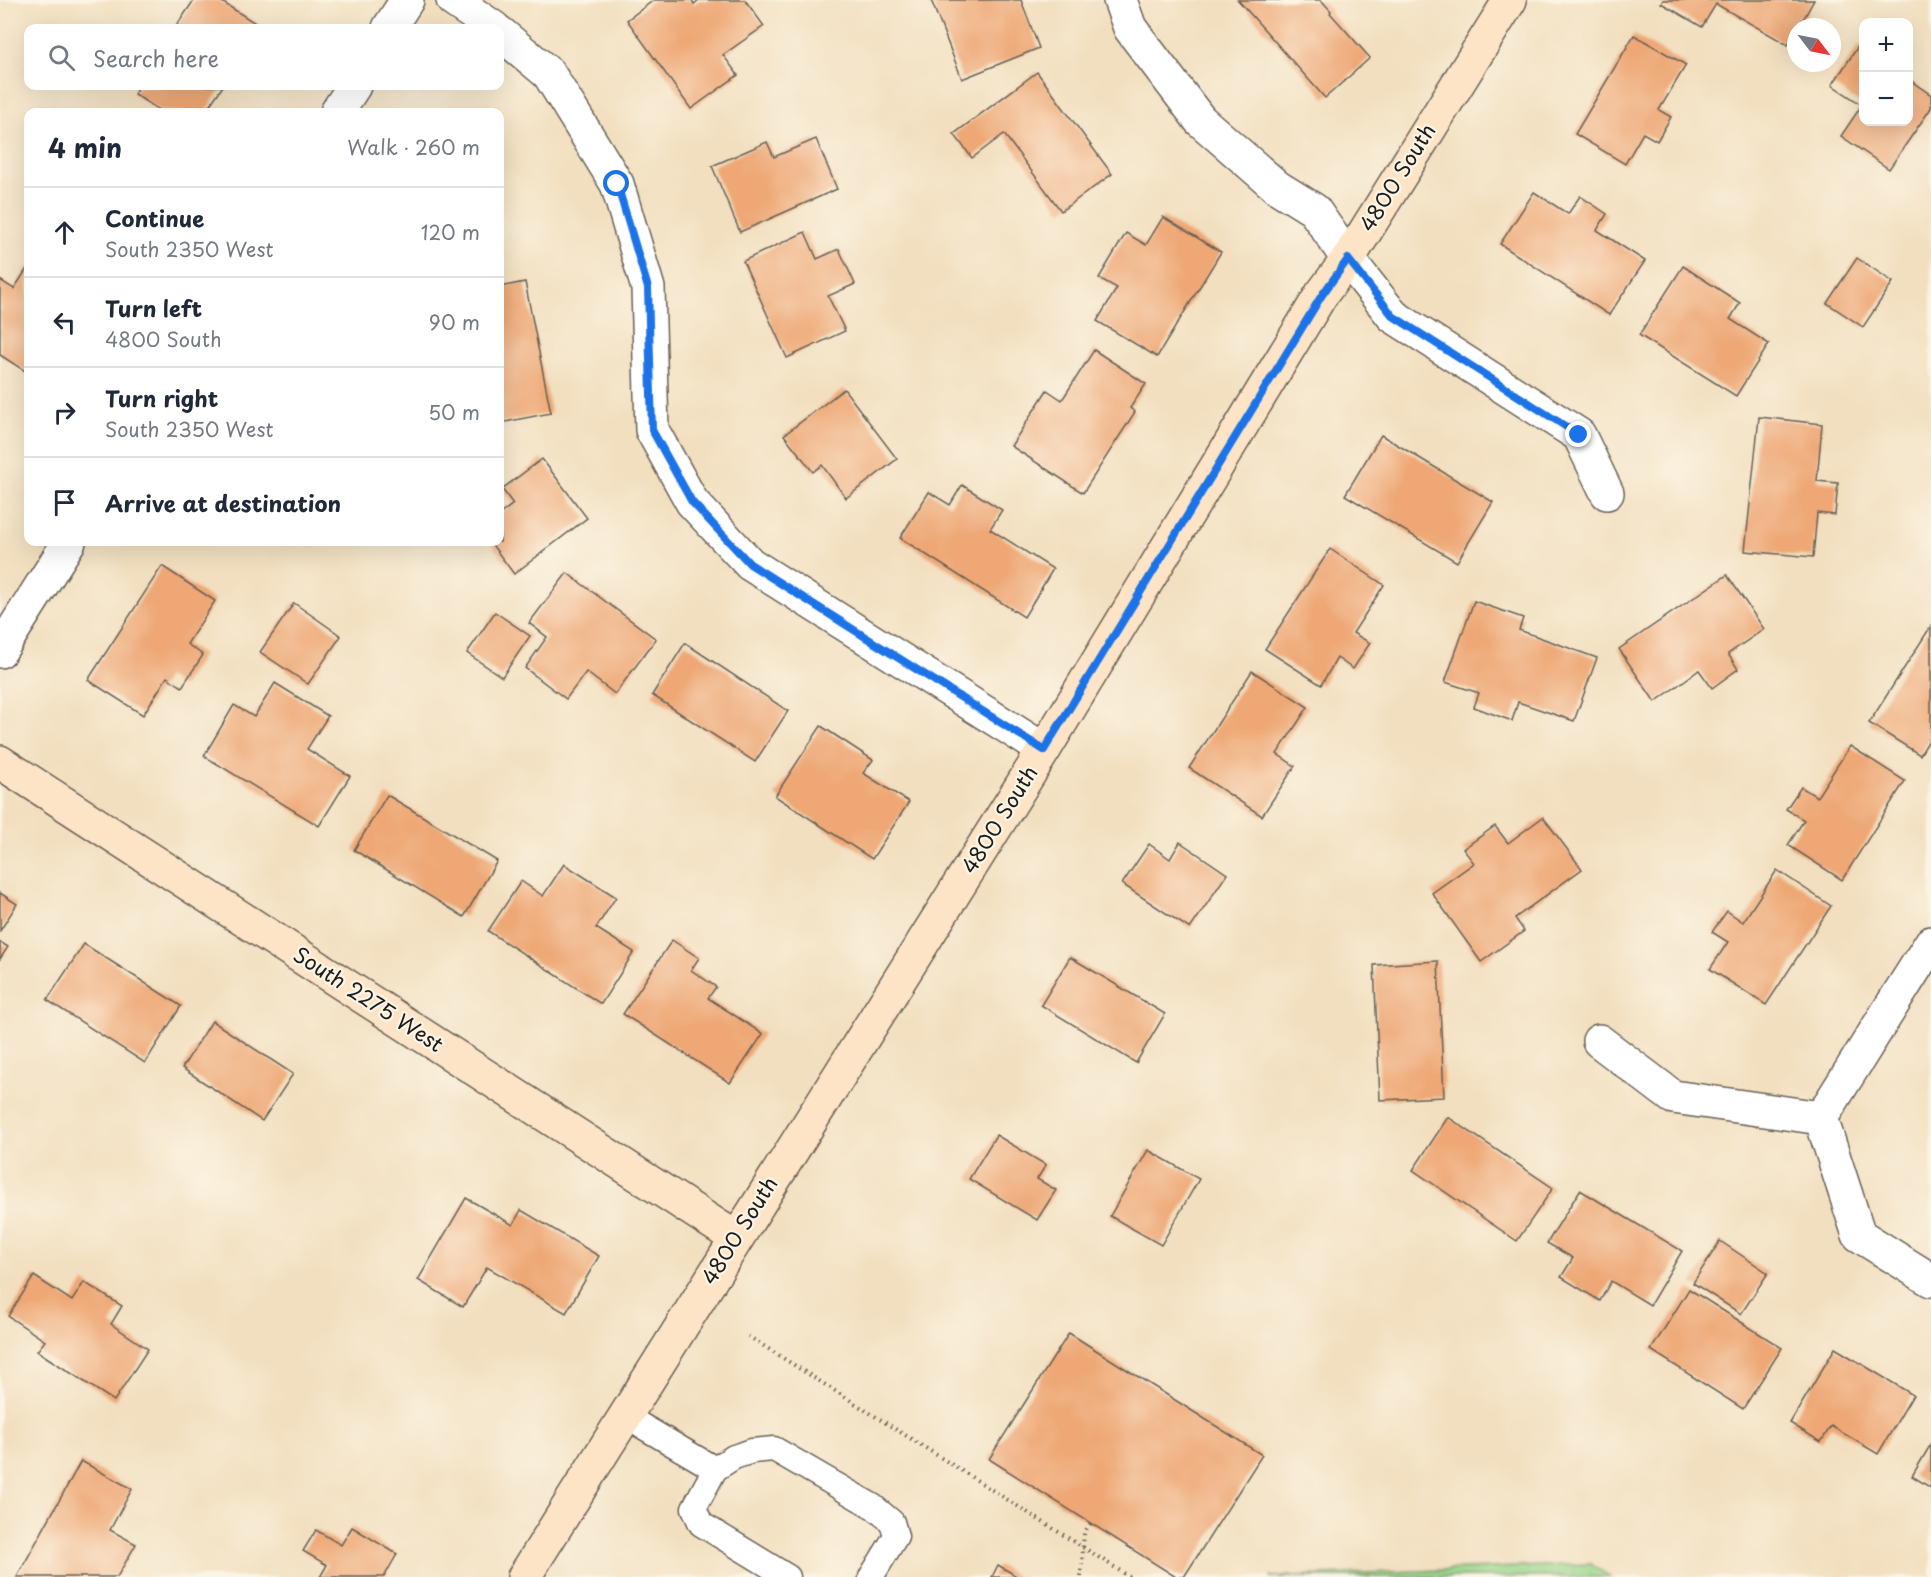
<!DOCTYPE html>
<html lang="en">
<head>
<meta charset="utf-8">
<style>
	:root { --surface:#fff; --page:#f2f2f3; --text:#1f2937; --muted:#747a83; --line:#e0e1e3 }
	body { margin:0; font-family:"Playpen Sans",sans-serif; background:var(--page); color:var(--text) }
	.controls { position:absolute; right:18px; top:18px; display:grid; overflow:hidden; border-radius:12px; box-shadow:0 6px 24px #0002 }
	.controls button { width:54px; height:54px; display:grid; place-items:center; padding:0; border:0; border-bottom:2px solid var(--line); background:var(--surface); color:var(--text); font:30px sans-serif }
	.compass { position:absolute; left:1787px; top:18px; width:54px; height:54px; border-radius:50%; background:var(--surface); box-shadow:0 6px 24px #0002; rotate:122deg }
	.stop { position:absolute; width:18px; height:18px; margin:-14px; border:4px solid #1a73e8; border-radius:50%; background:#fff }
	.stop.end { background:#1a73e8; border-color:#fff; box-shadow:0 2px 6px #0008 }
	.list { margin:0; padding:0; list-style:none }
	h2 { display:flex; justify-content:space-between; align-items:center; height:78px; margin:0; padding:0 24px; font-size:26px }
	h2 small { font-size:20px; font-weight:400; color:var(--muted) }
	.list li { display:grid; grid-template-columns:39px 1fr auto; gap:18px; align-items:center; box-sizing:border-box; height:90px; padding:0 24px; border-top:2px solid var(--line) }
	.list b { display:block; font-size:22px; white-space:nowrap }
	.list p { margin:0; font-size:20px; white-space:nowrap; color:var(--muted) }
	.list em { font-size:20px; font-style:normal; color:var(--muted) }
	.icon { flex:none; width:33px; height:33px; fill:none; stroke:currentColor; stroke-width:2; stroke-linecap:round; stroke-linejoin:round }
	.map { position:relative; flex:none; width:1931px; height:1577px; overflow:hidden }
	.search { position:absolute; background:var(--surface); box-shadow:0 6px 24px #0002; left:24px; top:24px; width:480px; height:66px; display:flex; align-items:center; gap:15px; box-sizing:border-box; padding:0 21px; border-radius:12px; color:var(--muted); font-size:22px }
	.panel { position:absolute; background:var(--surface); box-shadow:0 6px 24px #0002; left:24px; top:108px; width:480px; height:438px; border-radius:12px }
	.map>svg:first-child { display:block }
	.green { fill:#98d489; stroke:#5a7852; stroke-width:1.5 }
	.building { fill:#eea774 }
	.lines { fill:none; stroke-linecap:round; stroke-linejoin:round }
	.lane-casing { stroke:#676055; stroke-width:27 }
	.street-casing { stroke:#676055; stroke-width:36 }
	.secondary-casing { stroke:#676055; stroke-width:36 }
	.path { stroke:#676055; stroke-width:4; stroke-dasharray:1.5 4.5; stroke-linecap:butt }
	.lane { stroke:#fff; stroke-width:24 }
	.street { stroke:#fff; stroke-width:33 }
	.secondary { stroke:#fee4c6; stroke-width:33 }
	.route { stroke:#1a73e8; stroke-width:8 }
	.labels { text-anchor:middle; stroke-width:4.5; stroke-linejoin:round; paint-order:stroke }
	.street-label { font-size:21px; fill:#1c1c1c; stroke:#fcf5e5 }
</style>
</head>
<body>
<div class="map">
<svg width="1931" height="1577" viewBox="0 0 1931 1577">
	<rect width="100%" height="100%" fill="#fcf5e5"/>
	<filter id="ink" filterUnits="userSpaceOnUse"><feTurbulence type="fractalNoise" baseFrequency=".0167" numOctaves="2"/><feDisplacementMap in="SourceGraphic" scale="12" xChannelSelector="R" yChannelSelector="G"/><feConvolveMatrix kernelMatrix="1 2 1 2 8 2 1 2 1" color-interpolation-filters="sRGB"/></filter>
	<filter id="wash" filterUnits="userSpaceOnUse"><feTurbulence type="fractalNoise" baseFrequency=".008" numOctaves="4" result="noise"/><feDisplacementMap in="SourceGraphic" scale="24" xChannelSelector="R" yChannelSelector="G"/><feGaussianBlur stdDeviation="1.35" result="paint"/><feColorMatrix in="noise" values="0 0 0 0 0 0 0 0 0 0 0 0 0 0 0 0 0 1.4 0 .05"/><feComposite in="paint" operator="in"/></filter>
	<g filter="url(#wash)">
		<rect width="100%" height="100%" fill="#f2dfbf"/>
		<path class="green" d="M 1591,1564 L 1610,1577 L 1270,1577 Z"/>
		<g id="blocks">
			<g class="building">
				<path d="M 194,0 L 219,0 L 260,26 L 259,28 L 175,28 Z"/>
				<path d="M 654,0 L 692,0 L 694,4 L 699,0 L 745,0 L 764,26 L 723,55 L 738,75 L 691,109 L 627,20 Z"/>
				<path d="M 931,0 L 1021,0 L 1039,48 L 962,79 Z"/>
				<path d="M 1238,0 L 1321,0 L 1331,11 L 1330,13 L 1370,58 L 1325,98 Z"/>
				<path d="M 1663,0 L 1814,0 L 1799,27 L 1796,27 L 1796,31 L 1788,45 L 1716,4 L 1702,27 L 1661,3 Z"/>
				<path d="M 1634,35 L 1686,65 L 1659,110 L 1671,117 L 1657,141 L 1643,133 L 1625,164 L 1575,134 Z"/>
				<path d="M 1859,45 L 1864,48 L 1864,122 L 1908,122 L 1908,79 L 1931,95 L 1931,108 L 1889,169 L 1841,136 L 1862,105 L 1832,85 Z"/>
				<path d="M 1037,72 L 1112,174 L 1061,211 L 1004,134 L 972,158 L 954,134 Z"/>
				<path d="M 139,86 L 223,86 L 205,112 L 162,112 L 134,94 Z"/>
				<path d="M 816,139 L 837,189 L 740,232 L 712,166 L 767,142 L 774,157 Z"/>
				<path d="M 1534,192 L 1568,214 L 1580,196 L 1607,214 L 1597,230 L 1645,261 L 1609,315 L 1500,244 Z"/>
				<path d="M 1163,217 L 1221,252 L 1157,357 L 1097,321 L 1117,288 L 1099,278 L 1126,233 L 1146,245 Z"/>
				<path d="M 805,232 L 817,259 L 839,249 L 855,284 L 828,296 L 845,331 L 787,358 L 743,261 Z"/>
				<path d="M 1857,258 L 1893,282 L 1863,327 L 1827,303 Z"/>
				<path d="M 1683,266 L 1740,303 L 1730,319 L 1769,344 L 1736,396 L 1639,335 Z"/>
				<path d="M 28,267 L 28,373 L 0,355 L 0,280 L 14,289 Z"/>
				<path d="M 525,282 L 551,413 L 500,423 L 500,287 Z"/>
				<path d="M 1094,350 L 1146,384 L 1130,408 L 1135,412 L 1083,493 L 1011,446 L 1047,390 L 1062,400 Z"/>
				<path d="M 844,389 L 897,459 L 846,498 L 822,465 L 813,472 L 784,435 Z"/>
				<path d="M 1759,417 L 1822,424 L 1817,481 L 1838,483 L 1835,515 L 1817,513 L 1813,557 L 1745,551 Z"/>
				<path d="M 1381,435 L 1493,502 L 1457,562 L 1345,495 Z"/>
				<path d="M 542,459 L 587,518 L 514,574 L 490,542 L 500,542 L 500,514 L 513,504 L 502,489 Z"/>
				<path d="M 962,485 L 1002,510 L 990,529 L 1053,569 L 1024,617 L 900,538 L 929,492 L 950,505 Z"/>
				<path d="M 1330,549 L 1384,585 L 1353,633 L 1370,643 L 1353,669 L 1337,658 L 1321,685 L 1265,649 Z"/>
				<path d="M 162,566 L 215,601 L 187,644 L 203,655 L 182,687 L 167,677 L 143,715 L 88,680 Z"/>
				<path d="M 567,573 L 656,639 L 615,694 L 586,672 L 566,699 L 525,668 L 547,637 L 529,623 Z"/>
				<path d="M 1727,575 L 1764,629 L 1728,654 L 1738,669 L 1712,688 L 1699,670 L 1655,702 L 1619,649 Z"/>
				<path d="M 1474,601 L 1523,618 L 1519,630 L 1597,658 L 1574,721 L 1518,702 L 1512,721 L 1474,707 L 1479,693 L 1445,682 Z"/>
				<path d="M 294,603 L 341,636 L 308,684 L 260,652 Z"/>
				<path d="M 495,612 L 530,636 L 502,677 L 467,653 Z"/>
				<path d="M 1931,626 L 1931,737 L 1920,755 L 1869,723 Z"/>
				<path d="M 685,643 L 788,711 L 755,762 L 652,695 Z"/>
				<path d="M 1252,671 L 1308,707 L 1277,754 L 1295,766 L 1262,816 L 1189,768 Z"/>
				<path d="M 275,683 L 328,716 L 307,749 L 350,776 L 319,826 L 204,756 L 234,705 L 254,717 Z"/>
				<path d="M 821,726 L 873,760 L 863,773 L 909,802 L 872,859 L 775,796 Z"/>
				<path d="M 1850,746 L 1905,781 L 1842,880 L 1788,845 L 1804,820 L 1786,809 L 1801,787 L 1817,797 Z"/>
				<path d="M 387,795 L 497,861 L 464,917 L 354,850 Z"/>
				<path d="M 1543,817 L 1582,869 L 1515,918 L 1524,931 L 1481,962 L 1432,893 L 1474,863 L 1463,849 L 1495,826 L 1508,843 Z"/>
				<path d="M 1180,842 L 1227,874 L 1190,929 L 1122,884 L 1149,844 L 1170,859 Z"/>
				<path d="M 564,864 L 616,897 L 596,928 L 634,952 L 601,1004 L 488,931 L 521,881 L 543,896 Z"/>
				<path d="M 1777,870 L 1831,906 L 1766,1005 L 1710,969 L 1728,942 L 1712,932 L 1727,911 L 1743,922 Z"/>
				<path d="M 0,893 L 17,904 L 0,931 Z"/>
				<path d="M 672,940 L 699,958 L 691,970 L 716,987 L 708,998 L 763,1034 L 730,1083 L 623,1014 Z"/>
				<path d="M 0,942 L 8,947 L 0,959 Z"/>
				<path d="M 84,944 L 181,1006 L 145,1063 L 47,1000 Z"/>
				<path d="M 1070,957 L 1165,1014 L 1136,1063 L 1041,1005 Z"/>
				<path d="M 1438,961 L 1444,1097 L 1380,1100 L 1374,965 Z"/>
				<path d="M 212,1021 L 293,1074 L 262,1121 L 182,1068 Z"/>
				<path d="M 1448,1117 L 1553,1188 L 1517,1241 L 1413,1170 Z"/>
				<path d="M 996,1135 L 1046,1165 L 1037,1179 L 1056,1190 L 1037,1220 L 969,1179 Z"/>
				<path d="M 1148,1150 L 1199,1179 L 1161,1245 L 1110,1216 Z"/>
				<path d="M 1580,1190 L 1682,1251 L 1650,1305 L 1611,1281 L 1600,1301 L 1561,1277 L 1573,1258 L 1547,1243 Z"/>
				<path d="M 466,1198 L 513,1225 L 521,1210 L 599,1256 L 566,1313 L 487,1267 L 463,1307 L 418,1280 Z"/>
				<path d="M 1720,1241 L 1768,1273 L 1741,1314 L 1693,1283 Z"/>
				<path d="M 34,1276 L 72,1301 L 84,1282 L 122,1306 L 111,1324 L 148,1349 L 114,1401 L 37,1351 L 45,1341 L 8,1316 Z"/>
				<path d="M 1689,1289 L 1782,1348 L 1743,1409 L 1651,1350 Z"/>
				<path d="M 1069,1333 L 1262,1455 L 1184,1577 L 1176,1577 L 989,1459 Z"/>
				<path d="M 1835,1348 L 1913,1395 L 1878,1454 L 1831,1426 L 1821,1442 L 1790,1423 Z"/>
				<path d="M 1931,1444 L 1931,1488 L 1912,1476 Z"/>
				<path d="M 81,1461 L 132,1489 L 110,1530 L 136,1544 L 117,1577 L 17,1577 Z"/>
				<path d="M 352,1527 L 397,1554 L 384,1577 L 320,1577 L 327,1565 L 303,1551 L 316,1530 L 341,1545 Z"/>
				<path d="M 998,1565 L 1018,1577 L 992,1577 Z"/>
			</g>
		</g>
	</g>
	<g filter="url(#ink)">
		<use href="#blocks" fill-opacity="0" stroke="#676055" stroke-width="1.5"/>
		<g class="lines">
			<defs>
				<g id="lane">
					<path d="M 625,1416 L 715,1469"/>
					<path d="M 788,1577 L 701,1524 L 694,1508 L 715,1469 L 734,1457 L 752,1451 L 774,1449 L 874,1507 L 892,1522 L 896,1536 L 871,1577"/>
				</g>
				<g id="street">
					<path d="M 453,0 L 494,28"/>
					<path d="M 1120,0 L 1130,28 L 1200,120 L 1277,187 L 1314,210 L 1348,259 L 1393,316 L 1579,435 L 1607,493"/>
					<path d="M 389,28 L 407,0"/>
					<path d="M 500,33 L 549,74 L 617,184 L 648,288 L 652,430 L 692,502 L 750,564 L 1044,750"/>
					<path d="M 337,112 L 354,86"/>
					<path d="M 0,651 L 69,542"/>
					<path d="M 1599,1041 L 1673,1097 L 1821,1118 L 1859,1235 L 1931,1280"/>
					<path d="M 1821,1118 L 1931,943"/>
				</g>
				<g id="secondary">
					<path d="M 0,762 L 736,1238"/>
					<path d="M 524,1577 L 1044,750 L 1321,295 L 1348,259 L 1510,0"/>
				</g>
			</defs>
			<use href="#lane" class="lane-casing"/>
			<use href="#street" class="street-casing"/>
			<use href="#secondary" class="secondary-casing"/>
			<g class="path">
				<path d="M 748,1336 L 1130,1577"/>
				<path d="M 1081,1577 L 1084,1533 L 1091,1523"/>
			</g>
			<use href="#lane" class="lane"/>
			<use href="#street" class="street"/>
			<use href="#secondary" class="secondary"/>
		</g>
	</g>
	<g class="lines" filter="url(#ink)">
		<path class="route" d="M 617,184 L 648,288 L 652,430 L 692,502 L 750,564 L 1044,750 L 1322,295 L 1348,259 L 1393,316 L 1579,435"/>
	</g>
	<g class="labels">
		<g class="street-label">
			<text transform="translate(1398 178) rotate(-58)" y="7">4800 South</text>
			<text transform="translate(1000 820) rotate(-58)" y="7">4800 South</text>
			<text transform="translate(368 1000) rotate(33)" y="7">South 2275 West</text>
			<text transform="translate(740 1231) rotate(-58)" y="7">4800 South</text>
		</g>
	</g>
</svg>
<div class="controls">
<button>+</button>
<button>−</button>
</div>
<svg class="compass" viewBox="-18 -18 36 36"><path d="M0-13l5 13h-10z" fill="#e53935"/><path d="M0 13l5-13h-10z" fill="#747a83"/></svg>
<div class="stop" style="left:617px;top:184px"></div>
<div class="stop end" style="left:1579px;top:435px"></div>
<div class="search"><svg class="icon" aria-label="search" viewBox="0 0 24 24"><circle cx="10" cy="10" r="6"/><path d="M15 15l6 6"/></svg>Search here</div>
<section class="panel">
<h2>4 min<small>Walk · 260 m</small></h2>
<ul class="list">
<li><svg class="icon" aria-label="ahead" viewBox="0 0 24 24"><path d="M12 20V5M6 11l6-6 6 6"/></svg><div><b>Continue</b><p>South 2350 West</p></div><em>120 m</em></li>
<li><svg class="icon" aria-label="left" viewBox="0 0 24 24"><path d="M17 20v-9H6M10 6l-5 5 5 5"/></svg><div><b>Turn left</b><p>4800 South</p></div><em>90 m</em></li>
<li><svg class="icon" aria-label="right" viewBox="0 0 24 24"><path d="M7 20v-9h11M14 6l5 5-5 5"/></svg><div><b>Turn right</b><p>South 2350 West</p></div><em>50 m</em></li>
<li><svg class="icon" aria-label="arrive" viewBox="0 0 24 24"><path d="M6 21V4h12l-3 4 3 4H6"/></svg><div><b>Arrive at destination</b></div></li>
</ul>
</section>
</div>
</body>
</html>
